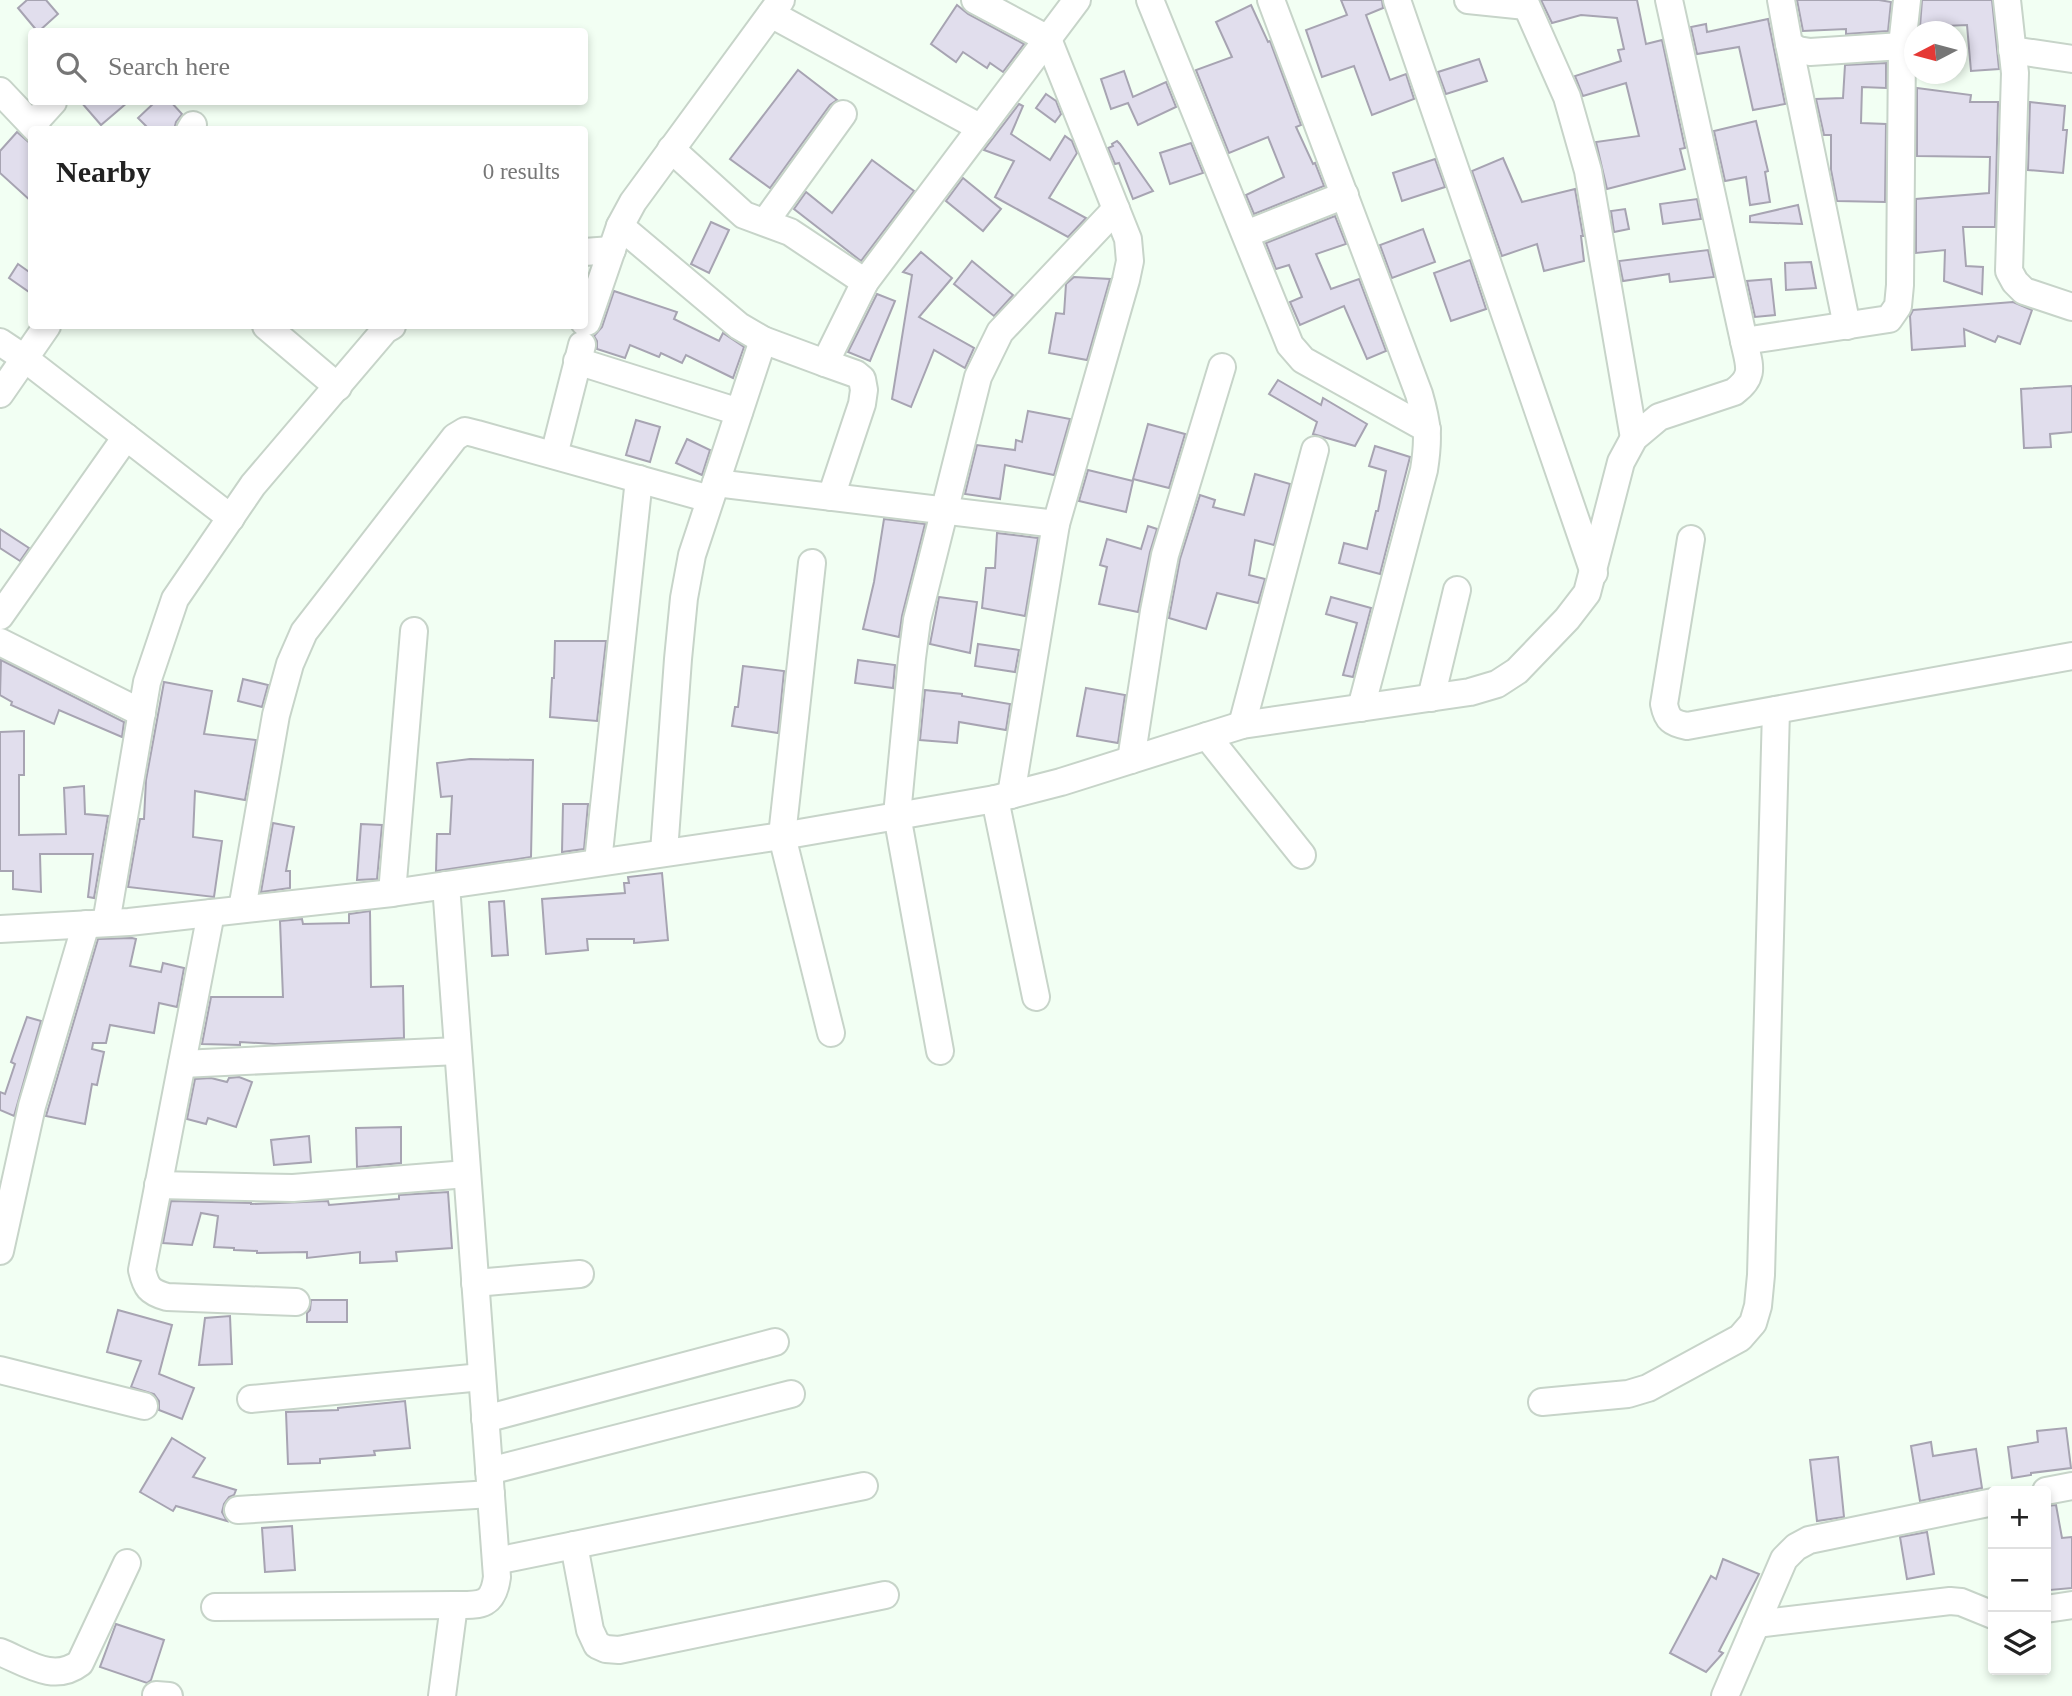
<!DOCTYPE html>
<html lang="en">
<head>
<meta charset="utf-8">
<style>
	:root { --surface:#fff; --page:#f2f2f2; --text:#222; --muted:#767676; --line:#e0e0e0 }
	body { margin:0; font-family:"Times New Roman",serif; background:var(--page); color:var(--text) }
	.controls { position:absolute; right:21px; bottom:21px; display:grid; overflow:hidden; border-radius:7px; box-shadow:0 4px 10px #0003 }
	.controls button { width:63px; height:63px; display:grid; place-items:center; padding:0; border:0; border-bottom:2px solid var(--line); background:var(--surface); color:var(--text); font:35px sans-serif }
	.compass { position:absolute; left:1904px; top:21px; width:63px; height:63px; border-radius:50%; background:var(--surface); box-shadow:0 4px 10px #0003; rotate:264deg }
	.list { margin:0; padding:0; list-style:none }
	h2 { display:flex; justify-content:space-between; align-items:center; height:91px; margin:0; padding:0 28px; font-size:30px }
	h2 small { font-size:23px; font-weight:400; color:var(--muted) }
	.icon { flex:none; width:38px; height:38px; fill:none; stroke:currentColor; stroke-width:2; stroke-linecap:round; stroke-linejoin:round }
	.map { position:relative; flex:none; width:2072px; height:1696px; overflow:hidden }
	.search { position:absolute; background:var(--surface); box-shadow:0 4px 10px #0003; left:28px; top:28px; width:560px; height:77px; display:flex; align-items:center; gap:18px; box-sizing:border-box; padding:0 24px; border-radius:7px; color:var(--muted); font-size:26px }
	.panel { position:absolute; background:var(--surface); box-shadow:0 4px 10px #0003; left:28px; top:126px; width:560px; height:203px; border-radius:7px }
	.map>svg:first-child { display:block }
	.building { fill:#e1deed; stroke:#a7a4b2; stroke-width:2 }
	.lines { fill:none; stroke-linecap:round; stroke-linejoin:round }
	.minor-casing { stroke:#c7d4c9; stroke-width:30 }
	.minor { stroke:#fff; stroke-width:26 }
</style>
</head>
<body>
<div class="map">
<svg width="2072" height="1696" viewBox="0 0 2072 1696">
	<rect width="100%" height="100%" fill="#f2fff3"/>
	<g class="building">
		<path d="M 27,0 L 46,0 L 58,14 L 38,32 L 18,8 Z"/>
		<path d="M 1341,0 L 1382,0 L 1383,8 L 1366,15 L 1390,80 L 1406,74 L 1414,99 L 1372,115 L 1354,66 L 1322,77 L 1306,30 L 1347,15 Z"/>
		<path d="M 1541,0 L 1637,0 L 1646,44 L 1662,40 L 1685,148 L 1680,149 L 1685,169 L 1607,189 L 1596,142 L 1639,136 L 1626,83 L 1583,96 L 1575,76 L 1621,61 L 1618,50 L 1624,49 L 1617,18 L 1581,15 L 1552,23 Z"/>
		<path d="M 1797,0 L 1879,0 L 1891,2 L 1888,31 L 1846,34 L 1846,29 L 1803,31 Z"/>
		<path d="M 1922,0 L 1992,0 L 1999,69 L 1971,71 L 1967,25 L 1920,27 Z"/>
		<path d="M 957,5 L 968,14 L 1024,44 L 1003,72 L 990,63 L 987,68 L 963,52 L 956,62 L 931,44 Z"/>
		<path d="M 1251,5 L 1268,42 L 1270,41 L 1301,125 L 1296,127 L 1313,164 L 1315,163 L 1324,186 L 1254,214 L 1246,195 L 1284,177 L 1268,137 L 1229,153 L 1196,70 L 1232,57 L 1216,22 Z"/>
		<path d="M 1768,19 L 1785,104 L 1753,110 L 1739,47 L 1697,54 L 1691,27 L 1706,24 L 1707,32 Z"/>
		<path d="M 1479,59 L 1487,81 L 1446,94 L 1438,72 Z"/>
		<path d="M 1886,63 L 1886,88 L 1862,87 L 1861,123 L 1886,124 L 1885,202 L 1837,201 L 1831,170 L 1831,135 L 1824,135 L 1816,99 L 1843,98 L 1845,65 Z"/>
		<path d="M 798,70 L 837,100 L 830,105 L 770,188 L 730,159 Z"/>
		<path d="M 1124,71 L 1133,97 L 1166,82 L 1176,107 L 1138,125 L 1128,103 L 1111,109 L 1101,79 Z"/>
		<path d="M 1917,88 L 1971,95 L 1970,102 L 1998,102 L 1995,227 L 1963,227 L 1966,266 L 1983,267 L 1982,294 L 1944,281 L 1945,250 L 1916,253 L 1916,199 L 1989,193 L 1990,157 L 1917,156 Z"/>
		<path d="M 1046,94 L 1056,101 L 1061,114 L 1055,122 L 1036,108 Z"/>
		<path d="M 81,102 L 128,102 L 101,125 Z"/>
		<path d="M 155,102 L 171,102 L 182,114 L 176,122 L 174,130 L 150,130 L 138,118 Z"/>
		<path d="M 2030,102 L 2065,106 L 2063,130 L 2067,130 L 2063,173 L 2028,170 Z"/>
		<path d="M 1019,104 L 1023,106 L 1011,134 L 1050,160 L 1065,136 L 1072,141 L 1077,153 L 1049,198 L 1086,218 L 1068,237 L 995,197 L 1014,161 L 984,150 Z"/>
		<path d="M 1756,121 L 1768,171 L 1765,172 L 1770,202 L 1750,205 L 1746,177 L 1725,181 L 1714,131 Z"/>
		<path d="M 17,132 L 32,145 L 32,202 L 0,173 L 0,151 Z"/>
		<path d="M 1117,141 L 1120,144 L 1153,191 L 1133,199 L 1119,163 L 1115,164 L 1108,148 L 1113,146 L 1112,144 Z"/>
		<path d="M 1191,143 L 1203,173 L 1170,184 L 1160,153 Z"/>
		<path d="M 1503,158 L 1522,202 L 1575,189 L 1583,236 L 1581,236 L 1584,261 L 1544,271 L 1537,244 L 1502,256 L 1472,171 Z"/>
		<path d="M 1435,159 L 1445,187 L 1402,201 L 1393,173 Z"/>
		<path d="M 872,160 L 914,191 L 861,261 L 794,209 L 806,192 L 832,213 Z"/>
		<path d="M 963,178 L 1001,209 L 983,231 L 946,201 Z"/>
		<path d="M 1697,199 L 1701,219 L 1663,224 L 1660,204 Z"/>
		<path d="M 1798,205 L 1802,224 L 1750,222 L 1750,216 Z"/>
		<path d="M 1625,209 L 1629,229 L 1614,232 L 1611,211 Z"/>
		<path d="M 1335,216 L 1346,244 L 1316,254 L 1331,289 L 1359,279 L 1386,351 L 1367,359 L 1344,306 L 1300,325 L 1290,302 L 1302,297 L 1289,265 L 1276,269 L 1266,243 Z"/>
		<path d="M 711,222 L 729,230 L 709,273 L 691,264 Z"/>
		<path d="M 1423,229 L 1435,262 L 1392,278 L 1380,245 Z"/>
		<path d="M 1708,250 L 1714,277 L 1670,282 L 1669,274 L 1623,281 L 1619,261 Z"/>
		<path d="M 921,252 L 952,278 L 919,317 L 974,348 L 965,368 L 934,350 L 911,407 L 892,399 L 912,275 L 903,272 Z"/>
		<path d="M 1470,260 L 1486,309 L 1451,321 L 1434,273 Z"/>
		<path d="M 972,261 L 1013,295 L 994,316 L 954,284 Z"/>
		<path d="M 1811,262 L 1816,288 L 1786,290 L 1785,263 Z"/>
		<path d="M 18,264 L 32,274 L 32,294 L 9,278 Z"/>
		<path d="M 1074,277 L 1110,279 L 1087,360 L 1049,353 L 1056,313 L 1064,314 L 1066,284 Z"/>
		<path d="M 1771,279 L 1775,315 L 1755,317 L 1747,281 Z"/>
		<path d="M 614,291 L 677,312 L 674,319 L 719,341 L 723,333 L 744,347 L 733,378 L 686,355 L 682,363 L 661,353 L 659,357 L 630,345 L 625,358 L 597,349 L 597,341 L 594,336 L 602,327 Z"/>
		<path d="M 877,294 L 895,301 L 870,361 L 848,352 Z"/>
		<path d="M 2013,302 L 2032,310 L 2020,344 L 1998,336 L 1995,342 L 1964,329 L 1965,346 L 1912,350 L 1910,316 L 1913,310 Z"/>
		<path d="M 1278,380 L 1321,405 L 1323,398 L 1367,424 L 1355,446 L 1313,434 L 1317,422 L 1269,394 Z"/>
		<path d="M 2072,386 L 2072,432 L 2050,434 L 2051,447 L 2024,448 L 2021,389 Z"/>
		<path d="M 1028,411 L 1070,419 L 1054,475 L 1005,465 L 1000,499 L 965,494 L 977,445 L 1015,450 L 1016,440 L 1022,442 Z"/>
		<path d="M 636,420 L 660,427 L 650,462 L 626,455 Z"/>
		<path d="M 1148,424 L 1185,434 L 1169,488 L 1133,479 Z"/>
		<path d="M 687,439 L 710,450 L 702,475 L 676,463 Z"/>
		<path d="M 1375,446 L 1410,457 L 1380,574 L 1339,563 L 1344,543 L 1367,549 L 1376,511 L 1378,511 L 1386,471 L 1369,466 Z"/>
		<path d="M 1088,470 L 1133,481 L 1126,512 L 1079,501 Z"/>
		<path d="M 1255,474 L 1290,484 L 1274,545 L 1255,540 L 1249,575 L 1265,579 L 1258,603 L 1217,593 L 1206,629 L 1169,618 L 1180,559 L 1200,495 L 1215,500 L 1213,507 L 1244,515 Z"/>
		<path d="M 884,519 L 925,524 L 902,616 L 899,637 L 863,629 L 874,582 Z"/>
		<path d="M 1148,526 L 1157,529 L 1150,552 L 1138,612 L 1099,604 L 1107,567 L 1100,565 L 1107,539 L 1141,549 Z"/>
		<path d="M 0,529 L 29,548 L 20,561 L 0,548 Z"/>
		<path d="M 997,533 L 1038,538 L 1025,616 L 982,608 L 986,568 L 995,568 Z"/>
		<path d="M 939,597 L 977,602 L 970,653 L 930,644 Z"/>
		<path d="M 1331,597 L 1371,608 L 1353,677 L 1343,675 L 1357,623 L 1326,614 Z"/>
		<path d="M 555,641 L 606,641 L 597,721 L 550,717 L 552,678 L 554,678 Z"/>
		<path d="M 978,644 L 1019,650 L 1015,672 L 975,666 Z"/>
		<path d="M 1,660 L 124,722 L 122,737 L 59,710 L 54,724 L 11,705 L 12,702 L 0,695 Z"/>
		<path d="M 858,660 L 895,665 L 893,688 L 855,683 Z"/>
		<path d="M 743,666 L 784,671 L 778,733 L 732,726 L 735,707 L 738,707 Z"/>
		<path d="M 243,679 L 268,685 L 262,707 L 238,701 Z"/>
		<path d="M 164,682 L 212,691 L 204,734 L 256,740 L 245,800 L 195,791 L 193,837 L 222,841 L 214,897 L 128,887 L 140,819 L 144,819 L 146,780 Z"/>
		<path d="M 1086,688 L 1125,695 L 1118,743 L 1077,736 Z"/>
		<path d="M 925,690 L 962,694 L 962,696 L 1010,704 L 1006,730 L 959,722 L 957,743 L 920,740 Z"/>
		<path d="M 24,731 L 24,775 L 19,775 L 19,835 L 66,834 L 64,788 L 84,786 L 85,814 L 108,816 L 94,898 L 88,897 L 93,854 L 40,854 L 41,892 L 13,889 L 13,871 L 0,871 L 0,732 Z"/>
		<path d="M 470,759 L 533,760 L 531,857 L 436,871 L 437,834 L 450,834 L 452,796 L 441,797 L 437,763 Z"/>
		<path d="M 563,804 L 588,804 L 584,849 L 562,852 Z"/>
		<path d="M 273,823 L 294,827 L 286,871 L 290,871 L 290,888 L 261,892 Z"/>
		<path d="M 361,824 L 382,825 L 377,879 L 357,880 Z"/>
		<path d="M 662,873 L 668,940 L 634,943 L 634,939 L 587,939 L 588,950 L 546,954 L 542,899 L 625,893 L 624,883 L 629,883 L 628,877 Z"/>
		<path d="M 504,901 L 508,955 L 492,956 L 489,902 Z"/>
		<path d="M 370,911 L 371,987 L 403,986 L 404,1038 L 275,1044 L 240,1042 L 240,1045 L 202,1044 L 211,997 L 283,997 L 280,921 L 302,919 L 303,924 L 349,923 L 349,914 Z"/>
		<path d="M 132,938 L 136,939 L 130,966 L 161,972 L 163,963 L 184,968 L 177,1007 L 159,1003 L 154,1033 L 110,1025 L 106,1043 L 93,1043 L 92,1049 L 104,1052 L 97,1085 L 92,1084 L 85,1124 L 46,1116 L 98,939 Z"/>
		<path d="M 27,1017 L 41,1021 L 14,1116 L 0,1110 L 0,1092 L 5,1094 L 15,1064 L 11,1062 Z"/>
		<path d="M 239,1077 L 252,1082 L 236,1127 L 208,1118 L 206,1124 L 187,1119 L 195,1079 L 211,1078 L 227,1082 L 229,1078 Z"/>
		<path d="M 401,1127 L 401,1163 L 357,1167 L 356,1128 Z"/>
		<path d="M 309,1136 L 311,1162 L 274,1165 L 271,1140 Z"/>
		<path d="M 448,1192 L 452,1248 L 396,1252 L 397,1261 L 360,1263 L 360,1252 L 307,1258 L 307,1252 L 257,1253 L 257,1251 L 234,1250 L 234,1248 L 214,1247 L 218,1216 L 201,1213 L 192,1245 L 163,1243 L 171,1201 L 251,1203 L 251,1204 L 328,1201 L 329,1205 L 399,1199 L 399,1195 Z"/>
		<path d="M 311,1300 L 347,1300 L 347,1322 L 307,1322 L 307,1313 L 310,1310 Z"/>
		<path d="M 118,1310 L 172,1325 L 159,1374 L 194,1388 L 182,1419 L 159,1410 L 159,1401 L 154,1394 L 131,1387 L 141,1361 L 107,1352 Z"/>
		<path d="M 230,1316 L 232,1364 L 199,1365 L 205,1318 Z"/>
		<path d="M 405,1401 L 410,1448 L 374,1451 L 375,1455 L 320,1459 L 320,1463 L 288,1464 L 286,1412 L 338,1410 L 338,1408 Z"/>
		<path d="M 2066,1428 L 2071,1468 L 2031,1473 L 2031,1475 L 2012,1478 L 2008,1447 L 2038,1442 L 2037,1431 Z"/>
		<path d="M 172,1438 L 205,1458 L 193,1477 L 236,1490 L 234,1495 L 229,1497 L 224,1504 L 222,1512 L 227,1521 L 176,1506 L 173,1511 L 140,1492 Z"/>
		<path d="M 1931,1442 L 1933,1456 L 1976,1449 L 1982,1488 L 1920,1501 L 1911,1446 Z"/>
		<path d="M 1838,1457 L 1844,1517 L 1817,1521 L 1810,1460 Z"/>
		<path d="M 2056,1505 L 2062,1538 L 2072,1537 L 2072,1588 L 2050,1590 L 2046,1542 L 2046,1506 Z"/>
		<path d="M 292,1526 L 295,1570 L 265,1572 L 262,1528 Z"/>
		<path d="M 1927,1532 L 1934,1574 L 1907,1579 L 1900,1537 Z"/>
		<path d="M 1723,1559 L 1759,1574 L 1719,1651 L 1723,1653 L 1706,1672 L 1670,1653 L 1711,1576 L 1716,1579 Z"/>
		<path d="M 116,1624 L 164,1640 L 151,1680 L 147,1683 L 100,1667 Z"/>
	</g>
	<g class="lines">
		<defs>
			<g id="minor">
				<path d="M 975,0 L 1048,39 L 1128,239 L 1130,261 L 1126,280 L 1056,524 L 1011,795"/>
				<path d="M 1150,0 L 1290,345 L 1303,360 L 1427,429"/>
				<path d="M 1271,0 L 1419,394 C 1428,425 1429,438 1424,470 L 1361,708"/>
				<path d="M 1397,0 L 1594,573"/>
				<path d="M 1468,0 L 1526,6"/>
				<path d="M 1524,0 L 1567,97 L 1588,171 L 1634,438"/>
				<path d="M 1669,0 L 1744,341"/>
				<path d="M 1781,0 L 1789,44 L 1798,50 L 1810,52 L 1902,46"/>
				<path d="M 2007,0 L 2015,73 L 2009,271 L 2015,282 L 2024,291 L 2072,307"/>
				<path d="M 771,14 L 981,128"/>
				<path d="M 1789,44 L 1847,326"/>
				<path d="M 2012,50 L 2072,59"/>
				<path d="M 0,91 L 37,130"/>
				<path d="M 33,124 L 53,102"/>
				<path d="M 190,130 L 193,125"/>
				<path d="M 671,149 L 744,215 L 790,232 L 865,282"/>
				<path d="M 765,222 L 843,114"/>
				<path d="M 620,226 L 739,326 L 763,340 L 825,363"/>
				<path d="M 1246,234 L 1345,195"/>
				<path d="M 584,252 L 612,250"/>
				<path d="M 584,322 L 587,322 L 620,226 L 633,202 L 781,0"/>
				<path d="M 266,326 L 338,387"/>
				<path d="M 0,342 L 24,358 L 231,518"/>
				<path d="M 577,361 L 739,412"/>
				<path d="M 0,394 L 47,326"/>
				<path d="M 554,455 L 582,345"/>
				<path d="M 716,483 L 1056,524"/>
				<path d="M 831,497 L 862,404 L 864,390 L 862,379 L 856,374 L 825,363 L 865,282 L 1077,0"/>
				<path d="M 1691,539 L 1664,704 C 1667,720 1672,723 1687,726 L 2072,656"/>
				<path d="M 812,563 L 782,836 L 831,1033"/>
				<path d="M 0,616 L 126,437"/>
				<path d="M 0,642 L 142,713"/>
				<path d="M 1431,698 L 1457,590"/>
				<path d="M 1242,725 L 1315,450"/>
				<path d="M 1207,736 L 1302,855"/>
				<path d="M 1131,760 L 1154,611 L 1165,555 L 1222,367"/>
				<path d="M 995,799 L 1036,997"/>
				<path d="M 664,852 L 678,659 L 684,598 L 692,555 L 763,340"/>
				<path d="M 598,862 L 639,479"/>
				<path d="M 392,893 L 414,631"/>
				<path d="M 242,909 L 276,715 L 290,664 L 304,632 L 455,437 L 465,431 L 477,434 L 710,499"/>
				<path d="M 211,913 L 142,1270 C 146,1287 149,1292 167,1297 L 296,1302"/>
				<path d="M 106,923 L 147,682 L 175,599 L 253,485 L 385,330 L 392,326"/>
				<path d="M 0,929 L 129,922 L 392,893 L 782,836 L 995,799 L 1061,782 L 1242,725 L 1470,692 L 1497,684 L 1517,671 L 1567,619 L 1587,593 L 1621,462 L 1634,438 L 1659,417 L 1734,392 C 1756,376 1749,365 1744,341 L 1889,319 L 1898,306 L 1900,285 L 1902,46 L 1907,0"/>
				<path d="M 940,1051 L 897,815 L 912,658 L 917,620 L 978,377 L 1000,332 L 1116,209"/>
				<path d="M 182,1064 L 458,1051"/>
				<path d="M 158,1185 L 293,1188 L 467,1174"/>
				<path d="M 0,1251 L 32,1106 L 86,924"/>
				<path d="M 475,1283 L 580,1274"/>
				<path d="M 0,1370 L 144,1406"/>
				<path d="M 251,1399 L 482,1377"/>
				<path d="M 1542,1402 L 1628,1394 L 1648,1388 L 1740,1338 L 1753,1323 L 1758,1306 L 1761,1275 L 1776,710"/>
				<path d="M 485,1419 L 775,1342"/>
				<path d="M 489,1471 L 791,1394"/>
				<path d="M 2046,1491 L 2072,1486"/>
				<path d="M 238,1510 L 491,1494"/>
				<path d="M 574,1545 L 590,1630 L 597,1645 L 606,1649 L 619,1650 L 885,1595"/>
				<path d="M 496,1561 L 864,1486"/>
				<path d="M 215,1607 L 454,1605"/>
				<path d="M 2046,1609 L 2072,1605"/>
				<path d="M 1756,1624 L 1950,1601 L 1961,1602 L 1993,1615"/>
				<path d="M 0,1652 C 27,1663 54,1683 80,1663 L 127,1563"/>
				<path d="M 156,1695 L 169,1696"/>
				<path d="M 442,1696 L 454,1605 C 480,1605 493,1607 497,1577 L 446,885"/>
				<path d="M 1725,1696 L 1784,1559 L 1796,1547 L 1809,1540 L 1993,1502"/>
			</g>
		</defs>
		<use href="#minor" class="minor-casing"/>
		<use href="#minor" class="minor"/>
	</g>
</svg>
<div class="controls">
<button>+</button>
<button>−</button>
<button><svg class="icon" aria-label="layers" viewBox="0 0 24 24"><path d="M12 4l9 5-9 5-9-5zM3 14l9 5 9-5"/></svg></button>
</div>
<svg class="compass" viewBox="-18 -18 36 36"><path d="M0-13l5 13h-10z" fill="#e53935"/><path d="M0 13l5-13h-10z" fill="#767676"/></svg>
<div class="search"><svg class="icon" aria-label="search" viewBox="0 0 24 24"><circle cx="10" cy="10" r="6"/><path d="M15 15l6 6"/></svg>Search here</div>
<section class="panel">
<h2>Nearby<small>0 results</small></h2>
<ul class="list">
</ul>
</section>
</div>
</body>
</html>
